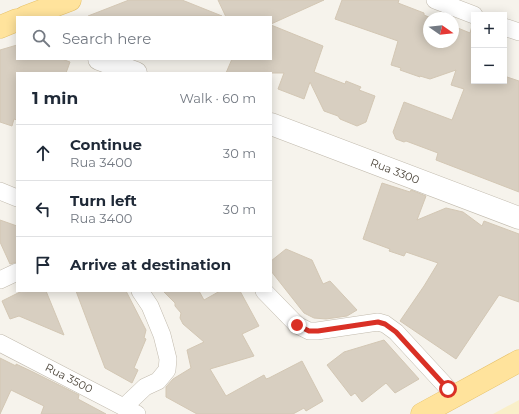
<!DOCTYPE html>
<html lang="en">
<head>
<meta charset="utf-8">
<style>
	:root { --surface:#fff; --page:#f2f2f3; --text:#1f2937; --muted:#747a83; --line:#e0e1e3 }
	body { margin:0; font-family:Montserrat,sans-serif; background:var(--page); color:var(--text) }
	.controls { position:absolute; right:12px; top:12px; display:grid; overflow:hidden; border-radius:0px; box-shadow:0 2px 10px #0003 }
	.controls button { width:36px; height:36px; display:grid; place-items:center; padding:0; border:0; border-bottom:1px solid var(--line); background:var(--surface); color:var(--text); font:20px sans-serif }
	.compass { position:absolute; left:423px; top:12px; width:36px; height:36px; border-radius:50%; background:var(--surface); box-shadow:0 2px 10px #0003; rotate:104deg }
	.stop { position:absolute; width:12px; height:12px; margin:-9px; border:3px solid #d93025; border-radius:50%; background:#fff }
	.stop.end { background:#d93025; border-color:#fff; box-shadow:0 1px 4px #0008 }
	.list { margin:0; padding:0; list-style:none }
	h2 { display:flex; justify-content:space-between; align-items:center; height:52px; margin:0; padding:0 16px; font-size:17px }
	h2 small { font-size:13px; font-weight:400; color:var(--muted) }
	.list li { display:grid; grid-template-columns:26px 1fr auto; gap:12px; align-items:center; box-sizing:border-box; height:56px; padding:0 16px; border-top:1px solid var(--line) }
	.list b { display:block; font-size:15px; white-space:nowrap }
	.list p { margin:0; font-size:13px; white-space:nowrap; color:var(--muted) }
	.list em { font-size:13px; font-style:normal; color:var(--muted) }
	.icon { flex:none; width:22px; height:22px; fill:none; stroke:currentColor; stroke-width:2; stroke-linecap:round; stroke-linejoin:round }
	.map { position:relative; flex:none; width:519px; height:414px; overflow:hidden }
	.search { position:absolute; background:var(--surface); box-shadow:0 2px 10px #0003; left:16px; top:16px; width:256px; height:44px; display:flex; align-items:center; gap:10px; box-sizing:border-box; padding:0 14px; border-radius:0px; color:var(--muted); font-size:15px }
	.panel { position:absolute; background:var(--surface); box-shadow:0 2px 10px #0003; left:16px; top:72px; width:256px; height:220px; border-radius:0px }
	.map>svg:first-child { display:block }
	.sand { fill:#f9efc9 }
	.building { fill:#d8cfc1; stroke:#d3c7b4 }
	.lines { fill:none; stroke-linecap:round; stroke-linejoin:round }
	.minor-casing { stroke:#c2bbae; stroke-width:18 }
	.tertiary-casing { stroke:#c2bbae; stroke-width:23 }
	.primary-casing { stroke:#e6c16a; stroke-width:23 }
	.minor { stroke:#fff; stroke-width:17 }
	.tertiary { stroke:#fff; stroke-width:22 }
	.primary { stroke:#ffe39c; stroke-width:22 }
	.route { stroke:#d93025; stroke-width:5 }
	.labels { text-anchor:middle; stroke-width:4; stroke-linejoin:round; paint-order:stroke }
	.street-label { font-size:11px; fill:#4b4439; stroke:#fff }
</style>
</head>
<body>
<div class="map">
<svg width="519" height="414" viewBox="0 0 519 414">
	<rect width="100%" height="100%" fill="#f6f3ec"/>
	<path class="sand" d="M 519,400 L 519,414 L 493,414 Z"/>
	<g class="building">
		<path d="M 129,0 L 182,0 L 222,16 L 88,17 L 88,16 Z"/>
		<path d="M 218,0 L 324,0 L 271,24 L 271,17 L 226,17 Z"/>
		<path d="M 342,0 L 399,0 L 398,3 L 424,13 L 424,15 L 431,18 L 429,18 L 429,42 L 453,42 L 453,26 L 470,33 L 472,26 L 474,27 L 474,81 L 504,81 L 504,76 L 519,81 L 519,192 L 436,160 L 438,153 L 406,141 L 404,142 L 396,139 L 393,132 L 404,102 L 452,120 L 464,89 L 451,85 L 456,70 L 430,79 L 420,76 L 420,77 L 400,70 L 401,68 L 391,65 L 398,41 L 335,19 Z"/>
		<path d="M 271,25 L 323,46 L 314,72 L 345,84 L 346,81 L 361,87 L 359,90 L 375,96 L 366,122 L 357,126 L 340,119 L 338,116 L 324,111 L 310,82 L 304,99 L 278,89 L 284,73 L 226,73 L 232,59 L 271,59 Z"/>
		<path d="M 17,45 L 17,59 L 62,59 L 70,62 L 66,73 L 17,73 L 17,120 L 14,119 L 12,126 L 0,122 L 0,50 Z"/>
		<path d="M 382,183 L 410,192 L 411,190 L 426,196 L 417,220 L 446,208 L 463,212 L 482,226 L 484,221 L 519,234 L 519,302 L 499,295 L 456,359 L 400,321 L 424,286 L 438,263 L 406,252 L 404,256 L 389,251 L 390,249 L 363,239 Z"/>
		<path d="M 0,220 L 17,226 L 17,262 L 10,264 L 0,242 Z"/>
		<path d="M 286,249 L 312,260 L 323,284 L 330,281 L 357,310 L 347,316 L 326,319 L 314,318 L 304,313 L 271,271 L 271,261 Z"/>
		<path d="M 22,291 L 46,291 L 64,335 L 19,316 L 10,319 L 2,301 Z"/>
		<path d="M 76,291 L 126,291 L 146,330 L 144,338 L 146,339 L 134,368 L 138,370 L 132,383 L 105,368 Z"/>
		<path d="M 163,291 L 199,291 L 204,300 L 220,291 L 240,291 L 259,326 L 242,334 L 254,356 L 210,369 L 226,396 L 264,375 L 266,379 L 269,378 L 302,361 L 323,401 L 306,411 L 304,408 L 293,414 L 197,414 L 166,397 L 166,387 L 173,379 L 191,368 L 187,350 L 204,342 L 183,324 L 180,318 L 181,313 L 175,306 L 175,303 Z"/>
		<path d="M 384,340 L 419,379 L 395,393 L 386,383 L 362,402 L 355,393 L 351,396 L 327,365 L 344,352 Z"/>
		<path d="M 0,358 L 16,366 L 16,364 L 33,372 L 79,395 L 78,399 L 106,414 L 41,414 L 44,406 L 11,390 L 0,414 Z"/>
	</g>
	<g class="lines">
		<defs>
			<g id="minor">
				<path d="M 435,0 L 474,15"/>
				<path d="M 504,27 L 519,32"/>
				<path d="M 0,191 L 17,198"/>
				<path d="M 0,280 L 17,272"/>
				<path d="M 264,291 L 297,325 L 309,331 L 317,331 L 378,322 L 385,324 L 396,332 L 455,396"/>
				<path d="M 0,343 L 137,414"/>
				<path d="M 124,407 L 145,387 L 158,381 L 167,370 L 168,359 L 162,335 L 150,306 L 140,291"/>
			</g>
			<g id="tertiary">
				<path d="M 99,59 L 136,73"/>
				<path d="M 271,124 L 519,218"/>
			</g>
			<g id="primary">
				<path d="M 25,17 L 70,0"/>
				<path d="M 0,27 L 17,20"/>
				<path d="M 422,414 L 519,361"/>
			</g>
		</defs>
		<use href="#minor" class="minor-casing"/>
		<use href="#tertiary" class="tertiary-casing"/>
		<use href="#primary" class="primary-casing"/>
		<use href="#minor" class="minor"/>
		<use href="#tertiary" class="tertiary"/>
		<use href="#primary" class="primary"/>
	</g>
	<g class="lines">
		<path class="route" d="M 297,325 L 309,331 L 318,331 L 378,322 L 385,324 L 396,332 L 448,389"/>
	</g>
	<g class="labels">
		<g class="street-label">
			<text transform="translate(395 171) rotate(21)" y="4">Rua 3300</text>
			<text transform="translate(69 378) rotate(27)" y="4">Rua 3500</text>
		</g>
	</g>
</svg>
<div class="controls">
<button>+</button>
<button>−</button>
</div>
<svg class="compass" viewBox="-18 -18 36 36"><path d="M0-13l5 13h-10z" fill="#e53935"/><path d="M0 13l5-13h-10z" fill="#747a83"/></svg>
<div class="stop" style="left:448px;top:389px"></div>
<div class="stop end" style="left:297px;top:325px"></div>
<div class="search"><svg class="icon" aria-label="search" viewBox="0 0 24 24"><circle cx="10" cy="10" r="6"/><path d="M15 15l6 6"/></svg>Search here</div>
<section class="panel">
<h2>1 min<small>Walk · 60 m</small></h2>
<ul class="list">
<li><svg class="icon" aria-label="ahead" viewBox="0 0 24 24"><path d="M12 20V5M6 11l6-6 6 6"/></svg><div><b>Continue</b><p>Rua 3400</p></div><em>30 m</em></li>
<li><svg class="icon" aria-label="left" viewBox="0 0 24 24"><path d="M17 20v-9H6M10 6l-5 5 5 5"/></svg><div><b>Turn left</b><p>Rua 3400</p></div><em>30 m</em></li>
<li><svg class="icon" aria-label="arrive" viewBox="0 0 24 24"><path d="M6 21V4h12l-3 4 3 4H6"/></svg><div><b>Arrive at destination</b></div></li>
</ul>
</section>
</div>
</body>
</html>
